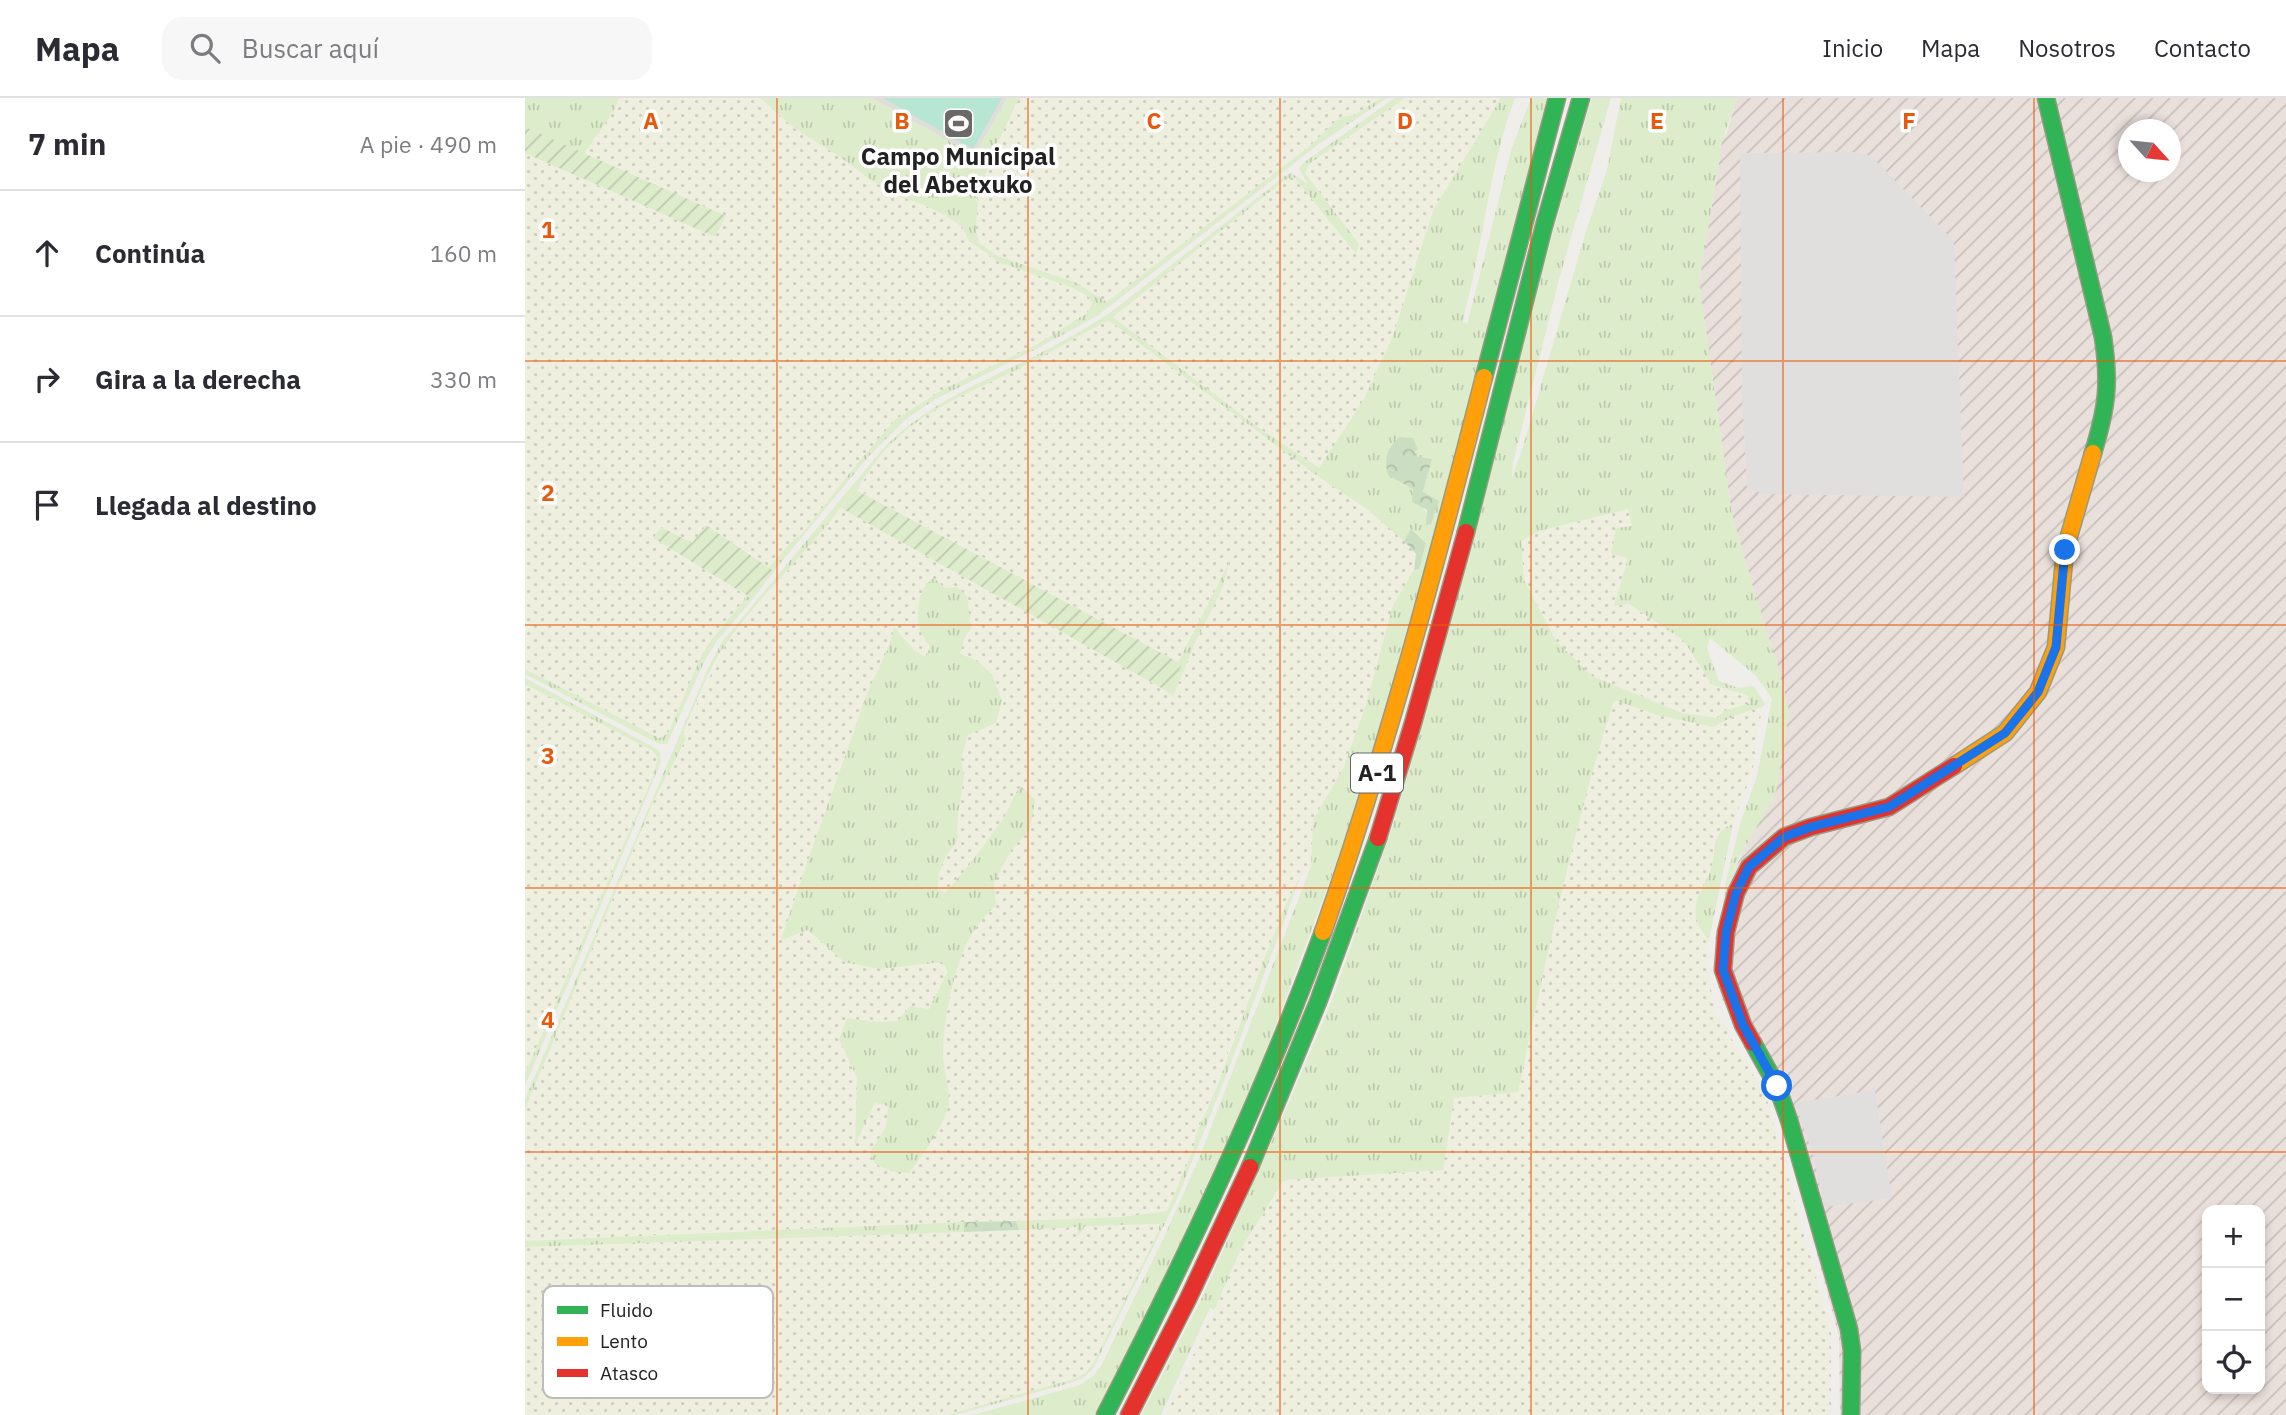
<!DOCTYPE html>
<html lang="es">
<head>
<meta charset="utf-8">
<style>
	:root { --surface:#fff; --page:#f7f7f7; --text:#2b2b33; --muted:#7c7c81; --line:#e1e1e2 }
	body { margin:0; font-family:"IBM Plex Sans",sans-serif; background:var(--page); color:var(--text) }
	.controls { position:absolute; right:21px; bottom:21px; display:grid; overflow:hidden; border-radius:14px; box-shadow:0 4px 10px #0003 }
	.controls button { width:63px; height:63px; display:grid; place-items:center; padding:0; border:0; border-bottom:2px solid var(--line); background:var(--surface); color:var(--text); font:35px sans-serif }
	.compass { position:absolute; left:1593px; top:21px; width:63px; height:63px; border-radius:50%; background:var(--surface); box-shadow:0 4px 10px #0003; rotate:117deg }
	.stop { position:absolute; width:21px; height:21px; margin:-16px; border:5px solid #1a73e8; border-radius:50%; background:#fff }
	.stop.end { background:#1a73e8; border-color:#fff; box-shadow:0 2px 7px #0008 }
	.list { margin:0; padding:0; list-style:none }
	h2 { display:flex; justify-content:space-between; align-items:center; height:91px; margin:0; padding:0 28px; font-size:30px }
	h2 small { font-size:23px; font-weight:400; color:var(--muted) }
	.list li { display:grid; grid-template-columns:46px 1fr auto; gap:21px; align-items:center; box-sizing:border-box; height:126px; padding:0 28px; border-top:2px solid var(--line) }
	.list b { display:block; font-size:26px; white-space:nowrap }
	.list em { font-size:23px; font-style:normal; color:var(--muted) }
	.icon { flex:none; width:38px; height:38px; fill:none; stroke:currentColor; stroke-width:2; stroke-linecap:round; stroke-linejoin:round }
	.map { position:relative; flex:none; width:1761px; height:1317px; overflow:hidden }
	header { display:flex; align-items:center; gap:42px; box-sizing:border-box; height:98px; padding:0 35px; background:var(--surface); border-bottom:2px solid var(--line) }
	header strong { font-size:33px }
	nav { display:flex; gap:38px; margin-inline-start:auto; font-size:24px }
	.search { width:490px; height:63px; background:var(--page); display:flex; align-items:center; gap:18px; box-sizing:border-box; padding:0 24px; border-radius:21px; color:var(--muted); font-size:26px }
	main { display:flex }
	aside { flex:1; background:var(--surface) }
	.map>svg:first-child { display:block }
	.residential { fill:#dfdedc }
	.military { fill:url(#military-furrows); fill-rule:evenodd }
	.farmland { fill:url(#farmland-dots) }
	.grass { fill:url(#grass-tufts); fill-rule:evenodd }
	.forest { fill:url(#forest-crowns) }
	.garden { fill:url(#garden-furrows) }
	.pitch { fill:#b7e6d2 }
	.parking { fill:#e0dfde }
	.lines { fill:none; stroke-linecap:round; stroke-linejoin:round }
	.fast-casing { stroke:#999a82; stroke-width:19 }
	.slow-casing { stroke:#999a82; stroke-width:19 }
	.jam-casing { stroke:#999a82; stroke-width:19 }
	.fast { stroke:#30b455; stroke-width:16 }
	.slow { stroke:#ff9f0a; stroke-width:16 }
	.jam { stroke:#e5322d; stroke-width:16 }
	.route { stroke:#1a73e8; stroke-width:9 }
	.grid { fill:none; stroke:#e8590c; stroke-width:2; stroke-opacity:0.55 }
	.labels { text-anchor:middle; stroke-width:7; stroke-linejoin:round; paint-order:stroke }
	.shield { fill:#fff; stroke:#646464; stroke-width:2 }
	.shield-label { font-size:23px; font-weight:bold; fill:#222 }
	.poi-label { font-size:24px; font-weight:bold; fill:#222; stroke:#fff }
	.key { fill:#fff; stroke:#bdbdbd; stroke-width:2 }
	.key-label { font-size:19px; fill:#222 }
	.grid-label { font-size:23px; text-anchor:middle; font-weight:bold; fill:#e8590c; stroke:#fff; stroke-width:7; stroke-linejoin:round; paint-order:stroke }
</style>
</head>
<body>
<header>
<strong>Mapa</strong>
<div class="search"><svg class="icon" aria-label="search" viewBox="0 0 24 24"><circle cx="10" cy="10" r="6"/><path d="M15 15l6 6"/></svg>Buscar aquí</div>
<nav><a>Inicio</a><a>Mapa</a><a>Nosotros</a><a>Contacto</a></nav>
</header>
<main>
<aside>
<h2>7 min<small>A pie · 490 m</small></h2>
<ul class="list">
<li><svg class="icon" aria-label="ahead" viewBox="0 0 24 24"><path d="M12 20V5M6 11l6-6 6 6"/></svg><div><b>Continúa</b></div><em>160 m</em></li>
<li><svg class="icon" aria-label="right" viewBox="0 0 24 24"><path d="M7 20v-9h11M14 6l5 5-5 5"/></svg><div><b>Gira a la derecha</b></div><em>330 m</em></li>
<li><svg class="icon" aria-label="arrive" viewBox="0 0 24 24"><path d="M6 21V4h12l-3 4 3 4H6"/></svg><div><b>Llegada al destino</b></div></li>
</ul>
</aside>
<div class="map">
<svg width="1761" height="1317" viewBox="0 0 1761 1317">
	<defs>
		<pattern id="military-furrows" width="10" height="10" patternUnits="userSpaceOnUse" patternTransform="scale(1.75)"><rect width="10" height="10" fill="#eae0db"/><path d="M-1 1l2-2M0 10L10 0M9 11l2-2" fill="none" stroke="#c8c0bc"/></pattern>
		<pattern id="farmland-dots" width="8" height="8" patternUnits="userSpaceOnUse" patternTransform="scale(1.75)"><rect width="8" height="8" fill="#efefdf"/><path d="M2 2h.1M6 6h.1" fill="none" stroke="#cdcdbf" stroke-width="1.8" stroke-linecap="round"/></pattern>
		<pattern id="grass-tufts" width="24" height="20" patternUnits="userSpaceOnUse" patternTransform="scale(1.75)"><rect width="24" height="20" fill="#ddeccb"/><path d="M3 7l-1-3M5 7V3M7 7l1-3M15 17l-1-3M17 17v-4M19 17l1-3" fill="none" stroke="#bdcaae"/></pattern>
		<pattern id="forest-crowns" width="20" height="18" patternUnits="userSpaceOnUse" patternTransform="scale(1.75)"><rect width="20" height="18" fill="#cbdec1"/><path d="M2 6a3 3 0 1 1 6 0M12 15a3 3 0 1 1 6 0" fill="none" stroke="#aebea6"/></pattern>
		<pattern id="garden-furrows" width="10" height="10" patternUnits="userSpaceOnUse" patternTransform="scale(1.75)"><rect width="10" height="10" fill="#ddeccb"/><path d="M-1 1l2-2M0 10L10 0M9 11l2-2" fill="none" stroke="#bdcaae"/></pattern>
	</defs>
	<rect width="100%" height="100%" fill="#f0eeeb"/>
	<path class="residential" d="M 347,0 L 482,0 L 450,58 Z"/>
	<path class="military" d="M 1212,0 L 1761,0 L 1761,1317 L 1315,1317 L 1314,1239 L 1257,1025 L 1248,1002 L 1197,901 L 1191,881 L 1190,863 L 1190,841 L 1204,784 L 1216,758 L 1264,615 L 1254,572 L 1228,490 L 1207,417 L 1174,184 L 1195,59 L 1195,46 L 1202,34 ZM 1604,32 L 1646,32 L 1646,74 L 1604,74 ZM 1682,1112 L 1735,1112 L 1735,1291 L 1682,1291 Z"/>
	<g class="farmland">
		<path d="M 94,0 L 235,0 L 269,30 L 315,59 L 349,84 L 377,99 L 399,107 L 423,119 L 437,129 L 444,144 L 474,164 L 548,190 L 564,199 L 567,206 L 562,215 L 511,247 L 417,292 L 370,322 L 331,367 L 276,437 L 269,441 L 244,469 L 182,427 L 167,445 L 135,429 L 129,441 L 222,498 L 184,545 L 175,561 L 144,633 L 136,641 L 0,571 L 0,55 L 190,139 L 200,118 L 59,56 L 87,14 Z"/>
		<path d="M 494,0 L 856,0 L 829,17 L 815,19 L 786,47 L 582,204 L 552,185 L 473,158 L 454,145 L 451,132 L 453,96 L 469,53 Z"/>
		<path d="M 880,0 L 976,0 L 908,113 L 868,238 L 838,303 L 794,371 L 731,328 L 588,219 L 761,82 L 769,79 L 830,155 L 834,146 L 780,75 L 784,66 Z"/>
		<path d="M 582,223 L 586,224 L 791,377 L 843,412 L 876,440 L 892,456 L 889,472 L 868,507 L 840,610 L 818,671 L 788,722 L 786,768 L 782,777 L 776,777 L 761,806 L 671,1037 L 668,1052 L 642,1113 L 597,1119 L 409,1125 L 0,1143 L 0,1011 L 129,702 L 161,641 L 158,635 L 201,545 L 316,410 L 640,592 L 648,599 L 670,545 L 696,493 L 702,469 L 653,564 L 333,392 L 351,362 L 369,342 L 391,323 L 415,308 L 488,273 Z"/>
		<path d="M 1104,411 L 1107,428 L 1086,456 L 1103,459 L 1089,507 L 1103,506 L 1159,543 L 1187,587 L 1222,597 L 1225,605 L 1199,613 L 1193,620 L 1157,615 L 1067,578 L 1031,543 L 999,482 L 995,443 L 1014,433 Z"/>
		<path d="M 0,586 L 128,653 L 133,660 L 128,678 L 0,976 Z"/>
		<path d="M 1089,602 L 1132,617 L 1189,629 L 1211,617 L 1237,609 L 1227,675 L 1208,726 L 1199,730 L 1191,741 L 1188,765 L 1180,786 L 1173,798 L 1175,830 L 1184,842 L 1184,882 L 1191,914 L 1241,999 L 1306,1233 L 1306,1317 L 641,1317 L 717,1149 L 760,1082 L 917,1072 L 929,1000 L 993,994 L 1030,816 L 1066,671 Z"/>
		<path d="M 635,1125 L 633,1134 L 569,1264 L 552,1280 L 524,1288 L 422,1317 L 0,1317 L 0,1149 L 553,1129 L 553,1137 L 560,1128 Z"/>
	</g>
	<g class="grass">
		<path d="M 0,0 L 94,0 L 88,14 L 59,56 L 0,29 Z"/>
		<path d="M 235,0 L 347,0 L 449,57 L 482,0 L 494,0 L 469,53 L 453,96 L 451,132 L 454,145 L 473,158 L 552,185 L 582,204 L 786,47 L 815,19 L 829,17 L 856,0 L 862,0 L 794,46 L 572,218 L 517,248 L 409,302 L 380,322 L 343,359 L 249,473 L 244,469 L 269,441 L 276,437 L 331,367 L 370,322 L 417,292 L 511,247 L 562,215 L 567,206 L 564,199 L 548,190 L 474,164 L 444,143 L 437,129 L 423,119 L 399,107 L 377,99 L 349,84 L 315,59 L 269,30 Z"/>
		<path d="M 870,0 L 880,0 L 784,66 L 780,75 L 834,146 L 831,156 L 769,79 L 760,82 L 588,219 L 731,328 L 794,370 L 838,303 L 868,238 L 908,113 L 976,0 L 990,0 C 969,55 962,113 950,170 C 947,188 941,205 938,223 L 942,227 L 987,49 L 1006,0 L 1026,0 L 911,428 L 835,697 L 816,753 L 738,961 L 673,1115 L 570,1317 L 448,1317 L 555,1287 L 567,1279 L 576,1268 L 641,1135 L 675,1058 L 786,768 L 788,722 L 818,671 L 840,610 L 868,507 L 889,472 L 894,471 L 901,445 L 887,431 L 879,443 L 843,412 L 791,377 L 586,224 L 582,223 C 550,240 519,258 487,274 C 433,300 383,318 347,369 C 342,376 336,383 333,392 L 329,391 C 292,446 241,490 203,543 C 183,570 172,604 158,634 L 161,641 L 129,702 L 0,1011 L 0,1001 L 184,568 L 197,544 L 356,353 C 393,313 439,292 487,269 C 521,253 554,235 586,214 L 760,78 L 766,75 L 783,86 L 774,71 L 778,65 ZM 888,340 L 892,353 L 889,353 L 890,358 L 907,361 L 898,394 L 906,426 C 902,412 892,405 888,392 C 885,377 888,356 888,340 Z"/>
		<path d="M 1067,0 L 1086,0 L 1033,185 L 988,365 L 987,379 L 997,352 L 1061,133 L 1082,72 L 1096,0 L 1212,0 C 1207,18 1195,42 1195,59 L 1174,184 L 1207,417 L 1228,490 L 1254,572 L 1264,615 L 1251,695 L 1215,758 L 1204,784 L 1197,812 L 1201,783 L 1216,723 L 1232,678 L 1247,601 L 1231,578 L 1185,540 L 1182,550 L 1194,583 L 1213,590 L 1229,588 L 1240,606 L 1237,609 L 1211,617 L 1189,629 L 1132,617 L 1089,602 C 1048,731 1021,862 993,994 L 929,1000 L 918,1072 L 759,1082 L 717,1149 L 689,1212 L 685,1210 L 636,1317 L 616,1317 L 674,1206 L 762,1009 L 806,905 L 867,730 L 1028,134 ZM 1103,411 L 1107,428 L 1091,430 L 1086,456 L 1103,460 L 1089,508 L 1104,506 L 1159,543 L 1187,587 L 1222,597 L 1225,605 L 1199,613 L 1192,620 L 1157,615 L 1067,578 L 1031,543 L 999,482 L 996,443 L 1014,433 Z"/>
		<path d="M 705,463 L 696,493 L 670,545 L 648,599 L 640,592 L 647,592 L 656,568 L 653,564 Z"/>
		<path d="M 409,480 L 420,490 L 432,489 L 442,498 L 446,530 L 439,541 L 435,556 L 451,562 L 466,575 L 477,602 L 471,625 L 443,637 L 436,661 L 439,679 L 433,716 L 432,743 L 421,758 L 414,775 L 413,791 L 420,795 C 441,773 459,747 477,722 C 485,711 487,698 496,688 L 510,702 L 505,731 L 487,751 L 469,785 L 471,807 C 461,817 451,828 444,841 C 429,869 418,924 418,957 C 418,972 427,997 423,1010 C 417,1030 397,1058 384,1075 L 366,1073 L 350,1066 L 345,1054 L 361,1029 L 363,1008 L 350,1005 L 330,1047 L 332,980 L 314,941 L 322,920 L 350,924 L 373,923 L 385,908 L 404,911 L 423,873 L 417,864 L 355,871 L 319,864 L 283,832 L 256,842 C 282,761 312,683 339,604 C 348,578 364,556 369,529 L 390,553 L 401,559 L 405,549 C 401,542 395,535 394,528 C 391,511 394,488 409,480 Z"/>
		<path d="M 222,498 L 228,501 L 192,543 L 180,562 L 142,646 L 134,646 L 0,576 L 0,571 L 136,641 L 144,633 L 175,561 L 184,545 Z"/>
		<path d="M 0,580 L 128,649 L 135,653 L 136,664 L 0,988 L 0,976 L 128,678 L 133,660 L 128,653 L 0,586 Z"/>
		<path d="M 1208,726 L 1184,842 C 1178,835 1172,828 1171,818 C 1168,799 1183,784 1187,767 C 1190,758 1188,748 1192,740 C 1196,732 1200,729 1208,726 Z"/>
		<path d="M 776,777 L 705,968 L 652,1101 L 568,1271 L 558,1280 L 542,1286 L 430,1317 L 422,1317 L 552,1280 L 562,1273 L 569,1264 L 633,1134 L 635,1126 L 560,1128 L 553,1138 L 552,1129 L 494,1132 L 491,1123 L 597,1119 L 642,1113 L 668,1052 L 671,1037 L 692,988 L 740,859 L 761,806 Z"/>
		<path d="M 439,1124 L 439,1134 L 0,1149 L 0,1143 Z"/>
	</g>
	<g class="forest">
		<path d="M 875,339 L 888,340 L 893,352 L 890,353 L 890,358 L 907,361 L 898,394 L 914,403 L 906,426 L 901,427 L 902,412 L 887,404 L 888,391 L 863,377 C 859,360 861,351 875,339 Z"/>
		<path d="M 886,431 L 901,445 L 894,471 L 889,472 L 891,456 L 879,443 Z"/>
		<path d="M 491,1123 L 494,1132 L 439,1134 L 439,1124 Z"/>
	</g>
	<g class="garden">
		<path d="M 0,29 L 201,118 L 190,139 L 0,55 Z"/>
		<path d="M 329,391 L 653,564 L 656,568 L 647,592 L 640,592 L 316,410 Z"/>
		<path d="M 181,427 L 249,473 L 228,501 L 128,440 L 136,429 L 167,445 Z"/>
	</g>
	<path class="pitch" d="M 358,0 L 477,0 L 448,51 Z"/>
	<g class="parking">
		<path d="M 1330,54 L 1346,58 L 1429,143 L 1439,399 L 1239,396 L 1222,390 L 1217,300 L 1215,55 Z"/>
		<path d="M 1350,992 L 1367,1100 L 1299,1109 L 1289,1060 L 1270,1005 Z"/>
	</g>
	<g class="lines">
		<defs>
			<g id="fast">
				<path d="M 1521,0 L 1578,239 C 1585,286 1582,309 1568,355"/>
				<path d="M 959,279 L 1032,0"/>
				<path d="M 941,434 L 1019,128 L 1056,0"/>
				<path d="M 1228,945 L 1252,988 L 1264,1022 L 1324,1231 L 1327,1253 L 1326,1317"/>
				<path d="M 725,1069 L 793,904 L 853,740"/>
				<path d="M 580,1317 C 661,1160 737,1000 798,834"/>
			</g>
			<g id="slow">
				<path d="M 1429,668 L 1480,635 L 1513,594 L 1531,549 L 1540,452 L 1568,355"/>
				<path d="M 798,834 C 862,652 911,466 959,279"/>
			</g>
			<g id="jam">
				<path d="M 853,740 L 888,625 L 941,434"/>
				<path d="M 1228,945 L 1218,927 L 1198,872 L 1201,834 L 1211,795 L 1224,769 L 1259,739 L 1286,729 L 1364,709 L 1429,668"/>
				<path d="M 604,1317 L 663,1201 L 725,1069"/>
			</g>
		</defs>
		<use href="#fast" class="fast-casing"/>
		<use href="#slow" class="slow-casing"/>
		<use href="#jam" class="jam-casing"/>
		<use href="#fast" class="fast"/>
		<use href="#slow" class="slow"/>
		<use href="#jam" class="jam"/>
	</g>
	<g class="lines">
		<path class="route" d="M 1252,988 L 1218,927 L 1198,872 L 1201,834 L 1211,795 L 1224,769 L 1259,739 L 1286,729 L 1364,709 L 1480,635 L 1513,594 L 1531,549 L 1540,452"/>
	</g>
	<path class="grid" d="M 252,0 L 252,1317M 503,0 L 503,1317M 755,0 L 755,1317M 1006,0 L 1006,1317M 1258,0 L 1258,1317M 1509,0 L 1509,1317M 0,263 L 1761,263M 0,527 L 1761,527M 0,790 L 1761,790M 0,1054 L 1761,1054"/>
	<defs>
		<symbol id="stadium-square" viewBox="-11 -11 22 22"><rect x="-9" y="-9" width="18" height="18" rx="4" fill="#6a6968" stroke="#fff"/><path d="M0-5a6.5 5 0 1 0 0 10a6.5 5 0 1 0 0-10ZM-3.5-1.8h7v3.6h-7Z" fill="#fff"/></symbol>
	</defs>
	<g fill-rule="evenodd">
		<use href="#stadium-square" x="416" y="8" width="35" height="35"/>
	</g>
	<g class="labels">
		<rect class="shield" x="826" y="655.5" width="52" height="39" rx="5"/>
		<g class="shield-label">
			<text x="852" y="683">A-1</text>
		</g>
		<g class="poi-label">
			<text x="433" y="67">Campo Municipal<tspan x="433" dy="28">del Abetxuko</tspan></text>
		</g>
	</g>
	<rect x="18" y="1188" width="230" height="112" rx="10" class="key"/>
	<rect x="32" y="1208" width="31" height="8" fill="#30b455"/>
	<rect x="32" y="1239" width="31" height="9" fill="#ff9f0a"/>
	<rect x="32" y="1271" width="31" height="8" fill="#e5322d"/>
	<g class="key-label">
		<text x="75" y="1219">Fluido</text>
		<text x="75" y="1250">Lento</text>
		<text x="75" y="1282">Atasco</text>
	</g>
	<g class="grid-label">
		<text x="126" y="31">A</text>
		<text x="377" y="31">B</text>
		<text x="629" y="31">C</text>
		<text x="880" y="31">D</text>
		<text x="1132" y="31">E</text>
		<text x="1384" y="31">F</text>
		<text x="23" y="140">1</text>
		<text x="23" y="403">2</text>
		<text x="23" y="666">3</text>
		<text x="23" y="930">4</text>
	</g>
</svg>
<div class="controls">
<button>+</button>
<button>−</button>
<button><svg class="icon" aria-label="locate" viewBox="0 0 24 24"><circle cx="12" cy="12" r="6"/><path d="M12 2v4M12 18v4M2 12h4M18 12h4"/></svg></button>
</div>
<svg class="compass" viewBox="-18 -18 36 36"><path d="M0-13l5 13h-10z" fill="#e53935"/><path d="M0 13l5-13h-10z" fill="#7c7c81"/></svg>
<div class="stop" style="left:1252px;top:988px"></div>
<div class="stop end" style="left:1540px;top:452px"></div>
</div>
</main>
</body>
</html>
